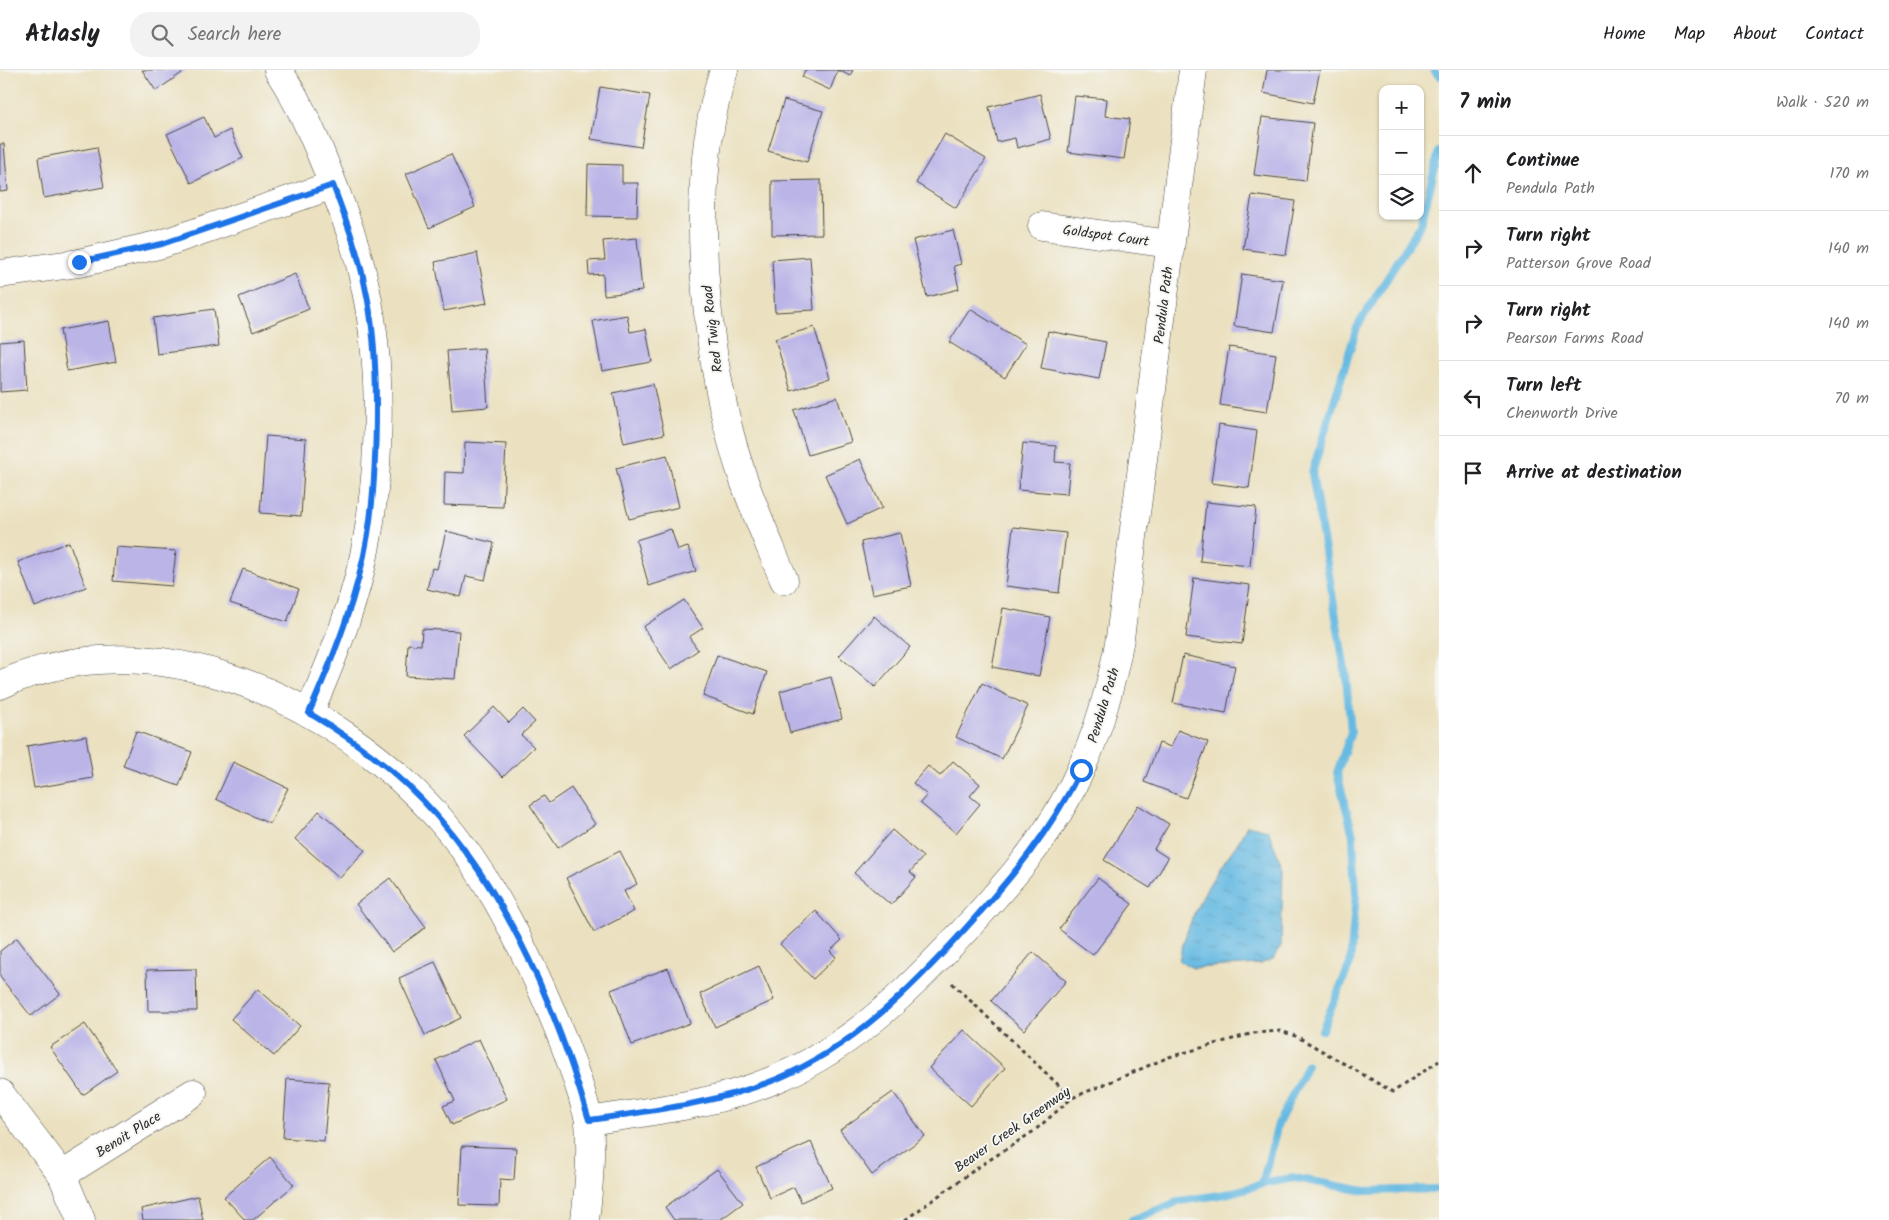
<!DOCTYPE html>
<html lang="en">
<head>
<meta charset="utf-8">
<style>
	:root { --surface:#fff; --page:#f2f2f2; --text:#202124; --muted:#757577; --line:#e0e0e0 }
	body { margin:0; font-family:Kalam,sans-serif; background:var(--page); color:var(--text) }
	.controls { position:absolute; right:15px; top:15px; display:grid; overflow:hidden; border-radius:10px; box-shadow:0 1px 4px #0004 }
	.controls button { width:45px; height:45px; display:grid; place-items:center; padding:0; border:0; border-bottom:1px solid var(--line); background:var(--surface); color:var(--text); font:25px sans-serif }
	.stop { position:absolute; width:15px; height:15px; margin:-11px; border:4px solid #1a73e8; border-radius:50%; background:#fff }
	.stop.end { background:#1a73e8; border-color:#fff; box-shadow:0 1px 5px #0008 }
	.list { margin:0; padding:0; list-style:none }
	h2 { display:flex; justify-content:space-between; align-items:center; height:65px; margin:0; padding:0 20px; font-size:21px }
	h2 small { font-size:16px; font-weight:400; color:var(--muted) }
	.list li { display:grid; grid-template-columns:32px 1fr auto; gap:15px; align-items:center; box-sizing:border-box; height:75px; padding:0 20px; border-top:1px solid var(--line) }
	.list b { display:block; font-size:19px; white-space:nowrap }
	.list p { margin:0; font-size:16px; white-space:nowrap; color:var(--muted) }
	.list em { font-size:16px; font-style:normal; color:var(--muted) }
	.icon { flex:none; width:28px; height:28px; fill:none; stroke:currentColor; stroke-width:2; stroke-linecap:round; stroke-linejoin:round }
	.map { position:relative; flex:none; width:1439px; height:1150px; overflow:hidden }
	header { display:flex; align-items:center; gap:30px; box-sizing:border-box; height:70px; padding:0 25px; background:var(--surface); border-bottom:1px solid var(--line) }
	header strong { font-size:24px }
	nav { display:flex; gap:28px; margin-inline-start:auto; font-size:18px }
	.search { width:350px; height:45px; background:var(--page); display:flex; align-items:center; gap:12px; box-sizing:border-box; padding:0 18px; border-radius:20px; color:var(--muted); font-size:19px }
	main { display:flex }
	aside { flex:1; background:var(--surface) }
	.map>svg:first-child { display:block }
	.water { fill:url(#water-ripples); stroke:#487286 }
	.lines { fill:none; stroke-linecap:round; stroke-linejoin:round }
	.stream { stroke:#66bae2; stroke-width:8 }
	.building { fill:#bab4e7 }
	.minor-casing { stroke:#484641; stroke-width:29 }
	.path { stroke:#484641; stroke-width:3; stroke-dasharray:4 4; stroke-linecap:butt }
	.minor { stroke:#fff; stroke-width:28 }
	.route { stroke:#1a73e8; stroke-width:6 }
	.labels { text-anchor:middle; stroke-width:4; stroke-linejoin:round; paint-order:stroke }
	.street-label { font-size:14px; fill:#2b2b2b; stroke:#f6f6f2 }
</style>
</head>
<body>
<header>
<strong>Atlasly</strong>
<div class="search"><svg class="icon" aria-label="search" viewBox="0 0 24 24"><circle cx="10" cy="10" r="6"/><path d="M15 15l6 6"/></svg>Search here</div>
<nav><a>Home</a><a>Map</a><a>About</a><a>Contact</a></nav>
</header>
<main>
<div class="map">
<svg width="1439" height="1150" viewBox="0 0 1439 1150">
	<defs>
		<pattern id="water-ripples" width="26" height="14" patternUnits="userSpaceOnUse" patternTransform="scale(1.25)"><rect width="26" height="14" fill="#66bae2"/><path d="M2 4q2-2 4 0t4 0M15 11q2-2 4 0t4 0" fill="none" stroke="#5497b7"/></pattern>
	</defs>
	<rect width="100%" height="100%" fill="#f6f6f2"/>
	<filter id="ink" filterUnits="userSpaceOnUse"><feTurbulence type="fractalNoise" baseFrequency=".02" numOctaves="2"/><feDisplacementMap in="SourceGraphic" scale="10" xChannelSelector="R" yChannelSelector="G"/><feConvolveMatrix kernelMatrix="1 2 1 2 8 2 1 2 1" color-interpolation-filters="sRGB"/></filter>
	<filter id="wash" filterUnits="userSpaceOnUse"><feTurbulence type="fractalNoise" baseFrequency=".0096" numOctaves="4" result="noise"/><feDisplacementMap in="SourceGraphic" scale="20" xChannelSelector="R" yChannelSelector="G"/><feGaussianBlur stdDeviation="1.12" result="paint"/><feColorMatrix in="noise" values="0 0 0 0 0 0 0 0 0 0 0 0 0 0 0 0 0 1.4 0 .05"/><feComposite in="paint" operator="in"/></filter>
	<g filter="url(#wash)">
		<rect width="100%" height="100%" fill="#ebe1c0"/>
		<path class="water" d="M 1247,755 L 1268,760 L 1283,799 L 1281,876 L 1273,889 L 1260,894 L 1193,898 L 1179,891 C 1183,867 1198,831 1212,810 C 1223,791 1239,775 1247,755 Z"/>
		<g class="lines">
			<g class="stream">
				<path d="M 1434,0 L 1439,6"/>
				<path d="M 1322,960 L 1350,894 L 1356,824 L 1353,765 L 1337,703 L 1351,662 L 1346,607 L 1312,403 L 1357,257 L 1421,154 L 1439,81"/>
				<path d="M 1262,1114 L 1278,1054 L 1307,995"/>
				<path d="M 1132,1150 L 1180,1131 L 1226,1124 L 1262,1114 L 1294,1108 L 1365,1121 L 1439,1119"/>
			</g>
		</g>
		<g id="blocks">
			<g class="building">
				<path d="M 142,0 L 186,0 L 156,21 Z"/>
				<path d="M 805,0 L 853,0 L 850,6 L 838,0 L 830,20 L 802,7 Z"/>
				<path d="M 1267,0 L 1320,0 L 1313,33 L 1263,23 Z"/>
				<path d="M 600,17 L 650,25 L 641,77 L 591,69 Z"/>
				<path d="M 1040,24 L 1051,69 L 1017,78 L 1015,68 L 997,72 L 989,37 Z"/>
				<path d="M 1075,26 L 1107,29 L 1105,46 L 1130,49 L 1124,89 L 1068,82 Z"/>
				<path d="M 784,30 L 823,41 L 807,92 L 768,81 Z"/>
				<path d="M 204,47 L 214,68 L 230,60 L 243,88 L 191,113 L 167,64 Z"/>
				<path d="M 1262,47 L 1313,53 L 1306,111 L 1254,105 Z"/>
				<path d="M 945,64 L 986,89 L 956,138 L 916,113 Z"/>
				<path d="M 0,74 L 4,74 L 8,121 L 0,122 Z"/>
				<path d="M 97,77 L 104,117 L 44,128 L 38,88 Z"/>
				<path d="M 451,84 L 475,137 L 429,158 L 406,104 Z"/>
				<path d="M 588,94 L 622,95 L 622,113 L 638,113 L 637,147 L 587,146 Z"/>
				<path d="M 821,110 L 822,164 L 772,165 L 772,111 Z"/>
				<path d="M 1252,125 L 1295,131 L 1286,185 L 1243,179 Z"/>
				<path d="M 953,160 L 961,194 L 954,196 L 959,219 L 927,227 L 913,170 Z"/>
				<path d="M 637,168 L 642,221 L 604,225 L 603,204 L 589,205 L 588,191 L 605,190 L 603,171 Z"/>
				<path d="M 477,183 L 487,233 L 444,241 L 435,192 Z"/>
				<path d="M 810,187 L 814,240 L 775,242 L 772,190 Z"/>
				<path d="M 295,204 L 309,239 L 253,262 L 239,227 Z"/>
				<path d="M 1242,204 L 1283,210 L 1274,262 L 1234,256 Z"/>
				<path d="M 214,239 L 219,276 L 157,284 L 153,248 Z"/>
				<path d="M 970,239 L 1026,274 L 1005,307 L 949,272 Z"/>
				<path d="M 627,245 L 630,262 L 646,259 L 652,292 L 602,301 L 593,251 Z"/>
				<path d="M 109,251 L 116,292 L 67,301 L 60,260 Z"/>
				<path d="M 814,257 L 830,308 L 791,321 L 775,269 Z"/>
				<path d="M 1048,261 L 1106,272 L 1099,309 L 1041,298 Z"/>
				<path d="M 24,270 L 27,320 L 0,322 L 0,272 Z"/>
				<path d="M 1229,277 L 1276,284 L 1267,342 L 1220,335 Z"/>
				<path d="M 484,278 L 488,337 L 452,340 L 447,281 Z"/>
				<path d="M 653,314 L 664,364 L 624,373 L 613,323 Z"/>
				<path d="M 837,327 L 851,372 L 808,385 L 794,340 Z"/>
				<path d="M 1219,355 L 1257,361 L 1249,418 L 1211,413 Z"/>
				<path d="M 266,366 L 306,369 L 301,446 L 260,443 Z"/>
				<path d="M 465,372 L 506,374 L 503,437 L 444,435 L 445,402 L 464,403 Z"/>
				<path d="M 1023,373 L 1056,376 L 1055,392 L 1070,393 L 1067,424 L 1018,420 Z"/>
				<path d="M 667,385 L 679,437 L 629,449 L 616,398 Z"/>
				<path d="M 860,389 L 882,438 L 847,454 L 825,405 Z"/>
				<path d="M 1206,432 L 1256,437 L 1250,496 L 1200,491 Z"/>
				<path d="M 1013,457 L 1066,463 L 1059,523 L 1006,516 Z"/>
				<path d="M 671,459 L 678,480 L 688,477 L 696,501 L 649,516 L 636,470 Z"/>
				<path d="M 446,461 L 494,473 L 485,510 L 466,506 L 461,527 L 427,519 L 432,498 L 437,499 Z"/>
				<path d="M 900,463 L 911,516 L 872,524 L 861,472 Z"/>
				<path d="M 69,472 L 86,517 L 35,537 L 18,492 Z"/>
				<path d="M 116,477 L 176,481 L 172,516 L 113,511 Z"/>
				<path d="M 243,499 L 299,519 L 287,552 L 230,533 Z"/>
				<path d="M 1194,508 L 1250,515 L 1242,574 L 1186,567 Z"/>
				<path d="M 684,530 L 703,558 L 689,567 L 698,580 L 671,599 L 643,557 Z"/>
				<path d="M 1003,538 L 1050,547 L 1039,606 L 992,597 Z"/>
				<path d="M 874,546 L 910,577 L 875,617 L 839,586 Z"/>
				<path d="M 422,559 L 459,561 L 455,609 L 406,606 L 408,574 L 421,575 Z"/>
				<path d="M 717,585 L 767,602 L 753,644 L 703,626 Z"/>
				<path d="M 1183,585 L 1235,596 L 1226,643 L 1173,633 Z"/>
				<path d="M 831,607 L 842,649 L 790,663 L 780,621 Z"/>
				<path d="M 982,613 L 1028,636 L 1002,689 L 956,667 Z"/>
				<path d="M 494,637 L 509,653 L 523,639 L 535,652 L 521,665 L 534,677 L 503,707 L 464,666 Z"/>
				<path d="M 1178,660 L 1208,672 L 1186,728 L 1144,712 L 1159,673 L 1171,677 Z"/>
				<path d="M 136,661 L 192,682 L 179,716 L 123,696 Z"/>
				<path d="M 86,666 L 93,708 L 34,718 L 27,676 Z"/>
				<path d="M 953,691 L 980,714 L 970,726 L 980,734 L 956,763 L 920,733 L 927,725 L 913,713 L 928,696 L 940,706 Z"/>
				<path d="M 233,692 L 288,718 L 270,754 L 216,729 Z"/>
				<path d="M 571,718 L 595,754 L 558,778 L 530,735 L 544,726 L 549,733 Z"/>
				<path d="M 1138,735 L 1169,754 L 1154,779 L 1168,788 L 1150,818 L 1104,790 Z"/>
				<path d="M 319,741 L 365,780 L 340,808 L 295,769 Z"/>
				<path d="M 892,760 L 923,787 L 910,802 L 916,807 L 891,835 L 854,803 Z"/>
				<path d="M 620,781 L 637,814 L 624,821 L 634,841 L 594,862 L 566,808 Z"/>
				<path d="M 390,808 L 426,857 L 392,882 L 356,834 Z"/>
				<path d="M 1098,808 L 1132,834 L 1093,885 L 1059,859 Z"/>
				<path d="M 816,841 L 842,870 L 830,881 L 836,887 L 813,909 L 780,874 Z"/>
				<path d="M 17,868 L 60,924 L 31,946 L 0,907 L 0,881 Z"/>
				<path d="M 1033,882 L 1066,911 L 1024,960 L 991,931 Z"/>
				<path d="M 435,892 L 461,948 L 425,965 L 399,908 Z"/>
				<path d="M 759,896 L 774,930 L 715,957 L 700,924 Z"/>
				<path d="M 668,898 L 690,953 L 632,975 L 611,920 Z"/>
				<path d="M 196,899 L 197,941 L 148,941 L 147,900 Z"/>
				<path d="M 258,919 L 300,956 L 274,986 L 231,949 Z"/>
				<path d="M 85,954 L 117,1001 L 83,1025 L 50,977 Z"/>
				<path d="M 964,960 L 1005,998 L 971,1036 L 929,998 Z"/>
				<path d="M 479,969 L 507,1029 L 452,1055 L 443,1036 L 455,1031 L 436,990 Z"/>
				<path d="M 287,1009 L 329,1012 L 324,1071 L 283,1068 Z"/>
				<path d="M 893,1022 L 925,1066 L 872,1105 L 840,1060 Z"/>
				<path d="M 811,1072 L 832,1118 L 801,1132 L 794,1117 L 770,1128 L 756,1097 Z"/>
				<path d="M 462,1076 L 516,1078 L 514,1110 L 500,1109 L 499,1136 L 459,1135 Z"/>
				<path d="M 270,1087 L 294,1115 L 253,1150 L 245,1150 L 224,1127 Z"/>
				<path d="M 717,1099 L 743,1133 L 720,1150 L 674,1150 L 665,1137 Z"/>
				<path d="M 198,1126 L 203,1150 L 143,1150 L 141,1139 Z"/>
			</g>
		</g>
	</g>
	<g filter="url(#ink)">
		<use href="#blocks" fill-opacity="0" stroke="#484641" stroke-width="1"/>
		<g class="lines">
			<defs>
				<g id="minor">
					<path d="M 278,0 C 301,35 317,73 332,112 C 345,146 358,180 365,216 C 382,293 381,386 368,464 C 358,526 334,586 309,643"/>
					<path d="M 724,0 C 686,115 704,294 743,408 C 755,442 770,476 784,510"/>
					<path d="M 1042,156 L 1170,174"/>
					<path d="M 0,204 L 79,193 L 162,174 L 333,115"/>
					<path d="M 0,615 C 154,544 335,630 439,748 C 484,799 514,859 542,920 C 557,954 571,989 582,1025 C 584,1034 588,1043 589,1052 C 592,1084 589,1118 585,1150"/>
					<path d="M 0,1023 L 62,1105 L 81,1150"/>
					<path d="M 589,1051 C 652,1041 719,1034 778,1008 C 858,974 917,912 975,849 C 1009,811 1042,774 1066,729 C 1094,678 1110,624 1120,568 L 1193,0"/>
					<path d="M 62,1105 L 193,1023"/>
				</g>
			</defs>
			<use href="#minor" class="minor-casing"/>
			<g class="path">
				<path d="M 952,913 L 1072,1028"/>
				<path d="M 905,1150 L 977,1098 L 1034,1061 L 1072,1028 L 1169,987 L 1254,963 L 1281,961 L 1298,967 L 1393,1022 L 1439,991"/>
			</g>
			<use href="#minor" class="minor"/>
		</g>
	</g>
	<g class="lines" filter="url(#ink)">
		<path class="route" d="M 79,192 L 162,174 L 333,115 C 345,148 358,181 365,216 C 374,255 376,296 376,336 C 376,379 375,421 368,464 C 358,526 334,586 309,643 C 344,664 376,686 406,714 C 500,802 553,929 589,1050 C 652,1041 718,1033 777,1009 C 853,977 911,919 965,859 C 1013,806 1048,765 1081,700"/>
	</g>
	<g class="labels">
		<g class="street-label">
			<text transform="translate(1106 165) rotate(8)" y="5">Goldspot Court</text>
			<text transform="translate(1163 235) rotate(-83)" y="5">Pendula Path</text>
			<text transform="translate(712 259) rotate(-97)" y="5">Red Twig Road</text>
			<text transform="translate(1103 635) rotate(-73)" y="5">Pendula Path</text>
			<text transform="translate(1012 1059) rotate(-35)" y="5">Beaver Creek Greenway</text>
			<text transform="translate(128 1064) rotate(-32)" y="5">Benoit Place</text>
		</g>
	</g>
</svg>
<div class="controls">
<button>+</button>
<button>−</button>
<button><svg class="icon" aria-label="layers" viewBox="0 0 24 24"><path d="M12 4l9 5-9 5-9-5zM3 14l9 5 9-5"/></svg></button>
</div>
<div class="stop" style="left:1081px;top:700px"></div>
<div class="stop end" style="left:79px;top:192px"></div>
</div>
<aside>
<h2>7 min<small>Walk · 520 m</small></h2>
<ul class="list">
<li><svg class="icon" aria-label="ahead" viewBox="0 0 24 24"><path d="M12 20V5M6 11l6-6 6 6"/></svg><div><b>Continue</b><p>Pendula Path</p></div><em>170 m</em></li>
<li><svg class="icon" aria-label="right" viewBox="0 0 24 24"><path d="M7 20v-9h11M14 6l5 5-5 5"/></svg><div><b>Turn right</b><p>Patterson Grove Road</p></div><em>140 m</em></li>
<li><svg class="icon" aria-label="right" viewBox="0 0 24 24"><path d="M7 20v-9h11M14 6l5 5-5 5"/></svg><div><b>Turn right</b><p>Pearson Farms Road</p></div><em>140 m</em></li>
<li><svg class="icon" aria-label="left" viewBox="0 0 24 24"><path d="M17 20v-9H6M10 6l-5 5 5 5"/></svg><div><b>Turn left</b><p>Chenworth Drive</p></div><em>70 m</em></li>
<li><svg class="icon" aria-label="arrive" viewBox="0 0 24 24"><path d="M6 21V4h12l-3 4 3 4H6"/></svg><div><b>Arrive at destination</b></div></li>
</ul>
</aside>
</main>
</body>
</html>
